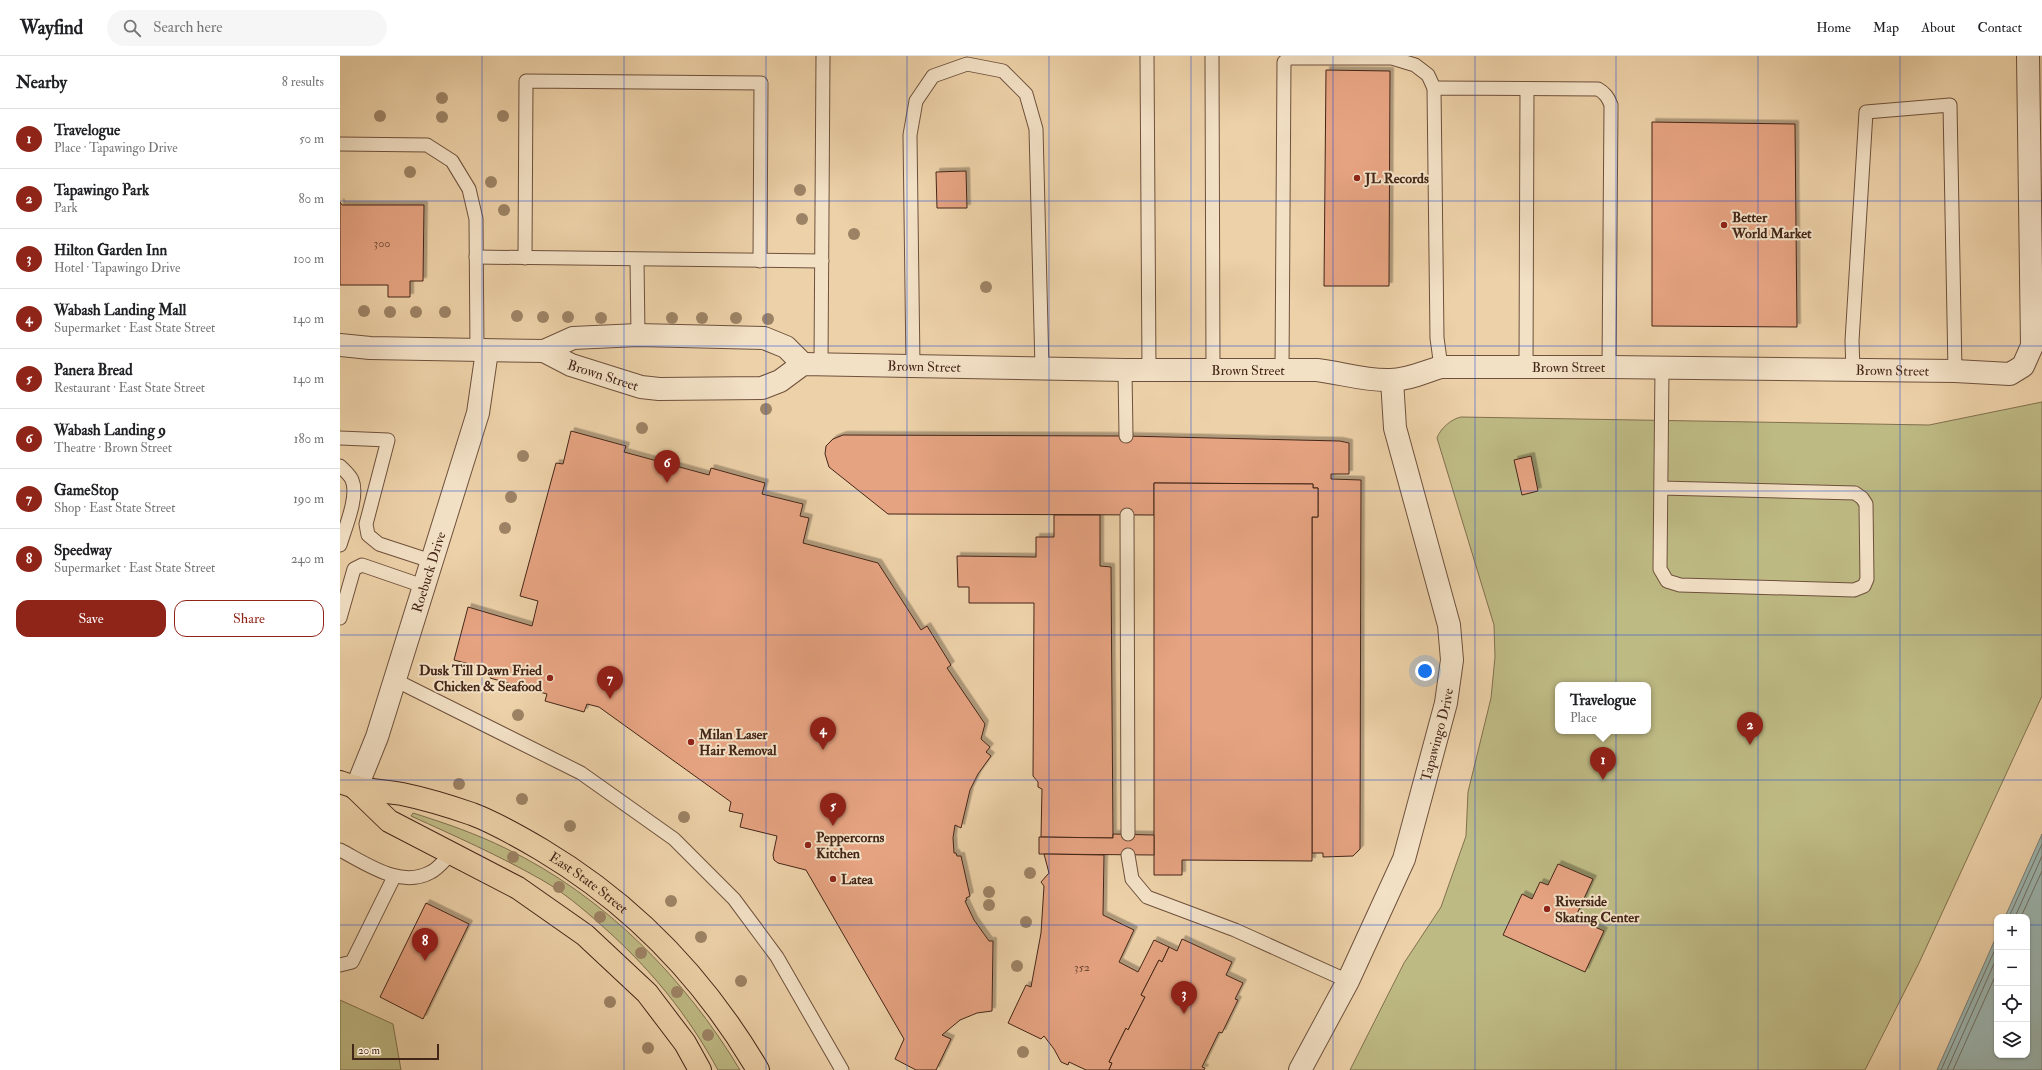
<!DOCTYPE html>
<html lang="en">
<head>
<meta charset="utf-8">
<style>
	:root { --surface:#fff; --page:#f6f6f6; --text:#202124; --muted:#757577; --line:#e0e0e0; --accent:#8f2418 }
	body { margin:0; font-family:"IM FELL Double Pica",serif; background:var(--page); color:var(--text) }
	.controls { position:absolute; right:12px; bottom:12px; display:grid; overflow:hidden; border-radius:8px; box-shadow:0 1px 3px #0004 }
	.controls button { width:36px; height:36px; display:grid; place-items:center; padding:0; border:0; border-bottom:1px solid var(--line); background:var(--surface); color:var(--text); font:20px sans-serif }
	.scale { position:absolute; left:12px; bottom:10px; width:87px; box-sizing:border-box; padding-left:4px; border:2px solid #442618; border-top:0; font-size:11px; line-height:14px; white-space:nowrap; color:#442618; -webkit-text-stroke:3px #f3e1c6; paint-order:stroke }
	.you { position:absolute; left:1085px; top:615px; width:14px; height:14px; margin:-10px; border:3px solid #fff; border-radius:50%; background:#1a73e8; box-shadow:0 0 0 6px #1a73e833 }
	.badge { display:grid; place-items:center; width:26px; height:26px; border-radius:50%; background:var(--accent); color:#fff; font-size:13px; font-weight:700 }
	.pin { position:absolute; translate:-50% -33px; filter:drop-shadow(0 1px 2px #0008) }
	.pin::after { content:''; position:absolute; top:21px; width:14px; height:12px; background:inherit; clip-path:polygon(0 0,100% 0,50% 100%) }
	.popup { position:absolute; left:1215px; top:626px; width:96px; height:52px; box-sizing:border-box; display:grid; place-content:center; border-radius:8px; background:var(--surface); filter:drop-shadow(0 1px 3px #0005); font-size:13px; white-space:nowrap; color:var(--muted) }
	.popup b { font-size:15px; color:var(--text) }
	.popup::after { content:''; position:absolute; left:50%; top:100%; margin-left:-8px; border:8px solid transparent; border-top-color:var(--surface) }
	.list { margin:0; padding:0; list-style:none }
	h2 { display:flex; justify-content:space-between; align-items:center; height:52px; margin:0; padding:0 16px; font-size:17px }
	h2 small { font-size:13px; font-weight:400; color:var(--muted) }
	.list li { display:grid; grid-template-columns:26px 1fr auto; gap:12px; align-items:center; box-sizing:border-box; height:60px; padding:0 16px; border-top:1px solid var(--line) }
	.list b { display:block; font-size:15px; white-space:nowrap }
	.list p { margin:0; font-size:13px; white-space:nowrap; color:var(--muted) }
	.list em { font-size:13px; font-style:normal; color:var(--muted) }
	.actions { display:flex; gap:8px; padding:12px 16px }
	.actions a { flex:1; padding:9px 0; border:1px solid var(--accent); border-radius:12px; text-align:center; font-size:14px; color:var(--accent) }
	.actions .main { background:var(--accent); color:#fff }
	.icon { flex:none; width:22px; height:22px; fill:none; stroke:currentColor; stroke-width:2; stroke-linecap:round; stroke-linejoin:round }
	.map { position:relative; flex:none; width:1702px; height:1014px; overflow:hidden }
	header { display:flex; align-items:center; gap:24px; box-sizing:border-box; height:56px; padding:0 20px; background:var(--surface); border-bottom:1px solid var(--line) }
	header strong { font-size:19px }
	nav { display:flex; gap:22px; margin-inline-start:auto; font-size:14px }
	.search { width:280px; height:36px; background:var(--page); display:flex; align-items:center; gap:10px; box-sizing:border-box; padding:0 14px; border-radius:22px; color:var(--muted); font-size:15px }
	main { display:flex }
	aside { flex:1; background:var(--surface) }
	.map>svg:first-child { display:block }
	.green { fill:#beba84; stroke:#81704e; fill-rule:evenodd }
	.water { fill:#9bb5b0; stroke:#787c73 }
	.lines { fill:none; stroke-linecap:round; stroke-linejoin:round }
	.shore { stroke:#706e64; stroke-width:1 }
	.building { fill:#e6a381; stroke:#442618; filter:url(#shadow) }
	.service-casing { stroke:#6e513c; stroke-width:15 }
	.minor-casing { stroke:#6e513c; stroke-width:24 }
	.primary-casing { stroke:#442618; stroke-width:24 }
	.service { stroke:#f3e1c6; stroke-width:13 }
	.minor { stroke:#f3e1c6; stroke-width:22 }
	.primary { stroke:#edd1a8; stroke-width:22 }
	.tree { fill:#9d8365 }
	.grid { fill:none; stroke:#1d4ed8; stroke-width:1; stroke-opacity:0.55 }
	.poi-dot { fill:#8f2418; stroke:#f3e1c6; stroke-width:1.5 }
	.labels { text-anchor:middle; stroke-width:4; stroke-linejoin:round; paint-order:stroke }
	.number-label { font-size:12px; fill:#6c4532 }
	.poi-label { font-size:14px; font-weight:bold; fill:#442618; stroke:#f3e1c6; text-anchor:start }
	.street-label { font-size:14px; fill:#442618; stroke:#f3e1c6 }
</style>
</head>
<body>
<header>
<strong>Wayfind</strong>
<div class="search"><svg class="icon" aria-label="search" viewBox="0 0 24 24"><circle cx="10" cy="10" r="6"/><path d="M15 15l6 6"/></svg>Search here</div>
<nav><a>Home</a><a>Map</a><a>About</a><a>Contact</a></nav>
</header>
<main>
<aside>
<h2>Nearby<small>8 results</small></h2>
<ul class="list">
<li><span class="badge">1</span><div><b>Travelogue</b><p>Place · Tapawingo Drive</p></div><em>50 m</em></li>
<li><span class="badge">2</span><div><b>Tapawingo Park</b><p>Park</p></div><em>80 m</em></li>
<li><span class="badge">3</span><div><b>Hilton Garden Inn</b><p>Hotel · Tapawingo Drive</p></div><em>100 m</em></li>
<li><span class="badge">4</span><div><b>Wabash Landing Mall</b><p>Supermarket · East State Street</p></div><em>140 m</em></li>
<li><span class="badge">5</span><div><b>Panera Bread</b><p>Restaurant · East State Street</p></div><em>140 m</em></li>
<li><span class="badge">6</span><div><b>Wabash Landing 9</b><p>Theatre · Brown Street</p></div><em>180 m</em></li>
<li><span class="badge">7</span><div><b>GameStop</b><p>Shop · East State Street</p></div><em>190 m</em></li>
<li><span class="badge">8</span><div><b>Speedway</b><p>Supermarket · East State Street</p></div><em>240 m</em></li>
</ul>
<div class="actions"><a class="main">Save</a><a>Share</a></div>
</aside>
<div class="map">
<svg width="1702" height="1014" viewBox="0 0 1702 1014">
	<defs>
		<filter id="shadow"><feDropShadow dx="3.5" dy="-3.5" stdDeviation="0" flood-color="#0004"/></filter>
	</defs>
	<rect width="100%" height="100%" fill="#edd1a8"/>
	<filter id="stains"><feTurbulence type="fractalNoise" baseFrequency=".005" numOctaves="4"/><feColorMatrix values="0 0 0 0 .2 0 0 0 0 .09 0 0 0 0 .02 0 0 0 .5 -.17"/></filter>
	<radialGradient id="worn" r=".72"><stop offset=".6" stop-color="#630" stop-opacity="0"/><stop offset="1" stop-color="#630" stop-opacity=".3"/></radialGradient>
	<g class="green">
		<path d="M 1702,346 L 1702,640 L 1579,907 L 1525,1014 L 1010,1014 L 1064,907 L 1101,851 L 1126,780 L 1128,736 L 1151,642 L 1155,601 L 1154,569 L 1097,382 C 1100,373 1111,363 1121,361 L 1589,369 ZM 1218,629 L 1308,629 L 1308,675 L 1218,675 Z"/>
		<path d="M 73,757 C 105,767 137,778 167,793 C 264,840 345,922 400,1014 L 378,1014 C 347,957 309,911 260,868 C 242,852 223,836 202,824 C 160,800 115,780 71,760 Z"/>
		<path d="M 0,944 L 53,968 L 61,1014 L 0,1014 Z"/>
	</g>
	<path class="water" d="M 1702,778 L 1702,1014 L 1597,1014 L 1657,879 L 1657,999 L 1687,999 L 1687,861 L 1665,861 Z"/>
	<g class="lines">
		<g class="shore">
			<path d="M 1669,861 L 1702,788"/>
			<path d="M 1675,861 L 1702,800"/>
			<path d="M 1681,861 L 1702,815"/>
			<path d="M 1601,1014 L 1657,889"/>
			<path d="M 1607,1014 L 1657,901"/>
			<path d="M 1613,1014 L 1657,916"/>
		</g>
	</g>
	<g class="building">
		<path d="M 986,14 L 1050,15 L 1049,230 L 984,230 Z"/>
		<path d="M 1312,66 L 1455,68 L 1457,271 L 1312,270 Z"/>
		<path d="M 626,115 L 627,152 L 597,152 L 596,116 Z"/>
		<path d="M 0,146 L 2,149 L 84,149 L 83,225 L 70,225 L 70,241 L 48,241 L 48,229 L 0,229 Z"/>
		<path d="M 231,375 L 286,390 L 284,396 L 369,419 L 371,412 L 425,427 L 422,438 L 463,448 L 460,460 L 469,462 L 463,487 L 538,507 L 581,574 L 587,570 L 611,609 L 607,612 L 645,668 L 641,683 L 650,691 L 646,696 L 651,700 L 638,718 L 630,734 L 621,772 L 615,769 L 613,782 L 614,797 L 616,797 L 617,800 L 621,800 L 630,840 L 626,842 L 627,844 L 625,845 L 634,864 L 649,885 L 653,885 L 652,955 L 637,957 L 620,964 L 602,979 L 611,983 L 596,1014 L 576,1014 L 555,1003 L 564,983 L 466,814 L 438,807 L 434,804 L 433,799 L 437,780 L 400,771 L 403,758 L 389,755 L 391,746 L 259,651 L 247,648 L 244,656 L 205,645 L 207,638 L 150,622 L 152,614 L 114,604 L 128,551 L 192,570 L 198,545 L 180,540 L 216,407 L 223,408 Z"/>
		<path d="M 503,379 L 786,380 L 1000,385 L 1009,387 L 1009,418 L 991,418 L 991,423 L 1021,424 L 1020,793 L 1013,800 L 983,801 L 983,797 L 972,797 L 972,461 L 978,461 L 978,432 L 973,432 L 973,428 L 814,427 L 814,459 L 548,458 L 489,411 L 485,398 L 486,390 L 493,383 Z"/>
		<path d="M 1191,400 L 1198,435 L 1182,439 L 1174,404 Z"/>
		<path d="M 814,427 L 973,428 L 973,432 L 978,432 L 978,461 L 972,461 L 972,805 L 842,804 L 842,819 L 814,819 Z"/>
		<path d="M 714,459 L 760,459 L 760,510 L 771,511 L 773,782 L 701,781 L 702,733 L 698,731 L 698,726 L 693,720 L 694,547 L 629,547 L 629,531 L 618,531 L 617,500 L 696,501 L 696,481 L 714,481 Z"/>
		<path d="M 773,778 L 814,779 L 814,799 L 699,798 L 699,781 L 773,782 Z"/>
		<path d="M 704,798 L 764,799 L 763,859 L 794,874 L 779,906 L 798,916 L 814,884 L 829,891 L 822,906 L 819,904 L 801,939 L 805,941 L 788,974 L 786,972 L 769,1006 L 772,1007 L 769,1014 L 746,1014 L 729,1006 L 728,1009 L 721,1006 L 714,993 L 704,980 L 701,983 L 668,967 L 686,929 L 691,931 L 701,877 L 704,830 L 701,826 L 709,817 Z"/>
		<path d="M 1218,808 L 1253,823 L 1235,862 L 1264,875 L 1245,916 L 1163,879 L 1182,838 L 1192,843 L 1200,826 L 1208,829 Z"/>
		<path d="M 86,847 L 129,868 L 83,963 L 40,941 Z"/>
		<path d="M 842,883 L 892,906 L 886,919 L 903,927 L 895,943 L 898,944 L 882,977 L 879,976 L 862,1011 L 865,1012 L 864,1014 L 769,1014 L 772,1007 L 769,1006 L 786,972 L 788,974 L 805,941 L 801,939 L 819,904 L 822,906 L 829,891 L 837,895 Z"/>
	</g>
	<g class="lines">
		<defs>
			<g id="service">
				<path d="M 807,0 L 809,314"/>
				<path d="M 872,0 L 873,314"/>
				<path d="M 0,88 L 87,89 L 112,105 L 129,133 L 136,163 L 137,295"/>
				<path d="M 136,201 L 482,205"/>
				<path d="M 185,202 L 186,25 L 421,27 L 420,205"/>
				<path d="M 297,204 L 298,279"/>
				<path d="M 481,308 L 483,0"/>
				<path d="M 573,310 L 570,79 L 576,45 L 593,20 L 627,8 L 663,15 L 686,38 L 696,73 L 702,312"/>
				<path d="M 1101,311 L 1097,282 L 1094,32 L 1258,33 C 1265,37 1268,41 1271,49 L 1269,311"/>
				<path d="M 1186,311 L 1187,33"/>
				<path d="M 785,314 L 786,380"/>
				<path d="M 942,314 L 944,6 L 949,2 L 1052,2 L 1075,9 L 1088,19 L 1094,32"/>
				<path d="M 1513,315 L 1512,285 L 1526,56 L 1610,49 L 1615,315"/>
				<path d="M 0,382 L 48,384 L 26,468 L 28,479 L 39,488 L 91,505"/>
				<path d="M 0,410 C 4,414 10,419 12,424 C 19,440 5,472 0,489"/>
				<path d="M 1321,432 L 1515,437 L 1522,442 L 1526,448 L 1527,523 L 1524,530 L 1514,534 L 1340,529 L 1327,525 L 1320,513 L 1322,312"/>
				<path d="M 787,459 L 788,778"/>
				<path d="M 0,562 L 14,513 L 22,509 L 83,530"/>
				<path d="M 55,624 L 241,717 L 334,783 L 394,843 L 437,901 L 502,1014"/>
				<path d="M 0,794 C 27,808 61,833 91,816 C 99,812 105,803 112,797"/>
				<path d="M 788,799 L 792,823 L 807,841 L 895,874 L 1008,925"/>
				<path d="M 0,909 L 12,906 L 54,821"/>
			</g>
			<g id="minor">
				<path d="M 0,289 L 30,292 L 204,295 L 233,282 L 298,279 L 424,282 L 446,291 L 463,308"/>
				<path id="s1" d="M 204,295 L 231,309 L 301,331 L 319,333 L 422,332 L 440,325 L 463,308 L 785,314 L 977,314 C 1002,317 1025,325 1050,324 C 1068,324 1084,316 1101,311 L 1269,311 L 1615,315 L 1670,318 L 1683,310 L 1692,290 L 1688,0"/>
				<path id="s2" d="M 16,733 L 37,681 L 138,357 L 147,295"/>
				<path id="s3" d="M 960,1014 L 1008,925 L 1064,803 L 1106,647 L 1112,604 L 1109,569 L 1055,372 L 1052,324"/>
			</g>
			<g id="primary">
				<path id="s4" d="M 0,726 C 22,735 39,734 62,738 C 86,743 109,750 132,758 C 156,767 180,781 202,794 C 294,849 364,922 418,1014"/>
				<path d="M 16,733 L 49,765 L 178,832 L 245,879 L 307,937 L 345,987 L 360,1014"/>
			</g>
		</defs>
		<use href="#service" class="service-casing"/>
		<use href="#minor" class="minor-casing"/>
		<use href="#primary" class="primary-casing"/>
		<use href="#service" class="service"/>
		<use href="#minor" class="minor"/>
		<use href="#primary" class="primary"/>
	</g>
	<g class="tree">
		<circle cx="102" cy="42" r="6"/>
		<circle cx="40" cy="60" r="6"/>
		<circle cx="163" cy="60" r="6"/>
		<circle cx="102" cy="61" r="6"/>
		<circle cx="70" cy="116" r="6"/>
		<circle cx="151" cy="126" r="6"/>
		<circle cx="460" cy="134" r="6"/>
		<circle cx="164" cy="154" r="6"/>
		<circle cx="462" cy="163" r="6"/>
		<circle cx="514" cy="178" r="6"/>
		<circle cx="646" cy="231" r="6"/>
		<circle cx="24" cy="255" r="6"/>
		<circle cx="50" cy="256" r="6"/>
		<circle cx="76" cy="256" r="6"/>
		<circle cx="105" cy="256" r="6"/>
		<circle cx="177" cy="260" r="6"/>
		<circle cx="203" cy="261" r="6"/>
		<circle cx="228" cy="261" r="6"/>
		<circle cx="261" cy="262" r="6"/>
		<circle cx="332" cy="262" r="6"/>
		<circle cx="362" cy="262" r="6"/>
		<circle cx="396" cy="262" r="6"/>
		<circle cx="428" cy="263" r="6"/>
		<circle cx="426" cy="353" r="6"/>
		<circle cx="302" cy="372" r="6"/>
		<circle cx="183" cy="400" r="6"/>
		<circle cx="171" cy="441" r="6"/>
		<circle cx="165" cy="472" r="6"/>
		<circle cx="178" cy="659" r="6"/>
		<circle cx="119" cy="728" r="6"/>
		<circle cx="182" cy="743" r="6"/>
		<circle cx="344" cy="761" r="6"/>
		<circle cx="230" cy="770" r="6"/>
		<circle cx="173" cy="801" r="6"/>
		<circle cx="690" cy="817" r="6"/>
		<circle cx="219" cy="831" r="6"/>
		<circle cx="649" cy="836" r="6"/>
		<circle cx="331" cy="845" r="6"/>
		<circle cx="649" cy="849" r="6"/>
		<circle cx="260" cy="861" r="6"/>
		<circle cx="686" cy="866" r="6"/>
		<circle cx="361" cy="881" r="6"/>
		<circle cx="301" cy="897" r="6"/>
		<circle cx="677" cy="910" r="6"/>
		<circle cx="401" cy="925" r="6"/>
		<circle cx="337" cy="936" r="6"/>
		<circle cx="270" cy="946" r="6"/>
		<circle cx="368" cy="979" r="6"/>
		<circle cx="308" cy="992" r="6"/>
		<circle cx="683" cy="996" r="6"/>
	</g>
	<path class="grid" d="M 142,0 L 142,1014M 284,0 L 284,1014M 426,0 L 426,1014M 567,0 L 567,1014M 709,0 L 709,1014M 851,0 L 851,1014M 993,0 L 993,1014M 1135,0 L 1135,1014M 1276,0 L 1276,1014M 1418,0 L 1418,1014M 1560,0 L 1560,1014M 0,145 L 1702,145M 0,290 L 1702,290M 0,435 L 1702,435M 0,579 L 1702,579M 0,724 L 1702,724M 0,869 L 1657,869M 1687,869 L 1702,869"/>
	<g class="poi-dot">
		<circle cx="1017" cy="122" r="4"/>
		<circle cx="1384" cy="169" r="4"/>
		<circle cx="210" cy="622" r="4"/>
		<circle cx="351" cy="686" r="4"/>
		<circle cx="468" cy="789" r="4"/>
		<circle cx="493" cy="823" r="4"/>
		<circle cx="1207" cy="853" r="4"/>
	</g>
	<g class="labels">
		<g class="number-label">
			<text x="42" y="191">300</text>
			<text x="742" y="915">352</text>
		</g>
		<g class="poi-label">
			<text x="1025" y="127">JL Records</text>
			<text x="1392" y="166">Better<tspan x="1392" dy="16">World Market</tspan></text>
			<text x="202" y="619" text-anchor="end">Dusk Till Dawn Fried<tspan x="202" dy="16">Chicken &amp; Seafood</tspan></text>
			<text x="359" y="683">Milan Laser<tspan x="359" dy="16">Hair Removal</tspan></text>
			<text x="476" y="786">Peppercorns<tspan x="476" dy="16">Kitchen</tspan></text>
			<text x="501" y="828">Latea</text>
			<text x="1215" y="850">Riverside<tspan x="1215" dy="16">Skating Center</tspan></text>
		</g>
		<g class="street-label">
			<text dy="5" stroke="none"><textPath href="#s1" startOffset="394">Brown Street</textPath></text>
			<text dy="5" stroke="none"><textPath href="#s1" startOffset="1041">Brown Street</textPath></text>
			<text dy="5" stroke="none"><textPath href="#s1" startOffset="718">Brown Street</textPath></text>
			<text dy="5" stroke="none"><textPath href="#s1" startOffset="1365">Brown Street</textPath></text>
			<text dy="5" stroke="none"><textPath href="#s1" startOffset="64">Brown Street</textPath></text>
			<text dy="5" stroke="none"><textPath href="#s2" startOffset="229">Roebuck Drive</textPath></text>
			<text dy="5" stroke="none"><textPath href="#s3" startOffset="364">Tapawingo Drive</textPath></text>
			<text dy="5" stroke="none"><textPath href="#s4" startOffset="272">East State Street</textPath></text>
		</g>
	</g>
	<rect width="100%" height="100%" filter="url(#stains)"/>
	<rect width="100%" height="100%" fill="url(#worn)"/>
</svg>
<div class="controls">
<button>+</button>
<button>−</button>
<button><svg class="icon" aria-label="locate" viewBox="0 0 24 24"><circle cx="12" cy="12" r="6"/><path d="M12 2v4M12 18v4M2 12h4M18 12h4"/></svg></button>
<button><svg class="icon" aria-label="layers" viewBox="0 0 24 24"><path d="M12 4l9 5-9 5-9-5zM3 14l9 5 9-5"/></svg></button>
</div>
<div class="scale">20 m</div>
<div class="you"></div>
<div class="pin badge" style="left:1263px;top:724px">1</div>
<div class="popup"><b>Travelogue</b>Place</div>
<div class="pin badge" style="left:1410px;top:689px">2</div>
<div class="pin badge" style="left:844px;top:958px">3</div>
<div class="pin badge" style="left:483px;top:694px">4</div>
<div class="pin badge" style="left:493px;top:770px">5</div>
<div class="pin badge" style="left:327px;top:427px">6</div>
<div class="pin badge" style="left:270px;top:643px">7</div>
<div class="pin badge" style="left:85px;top:905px">8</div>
</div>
</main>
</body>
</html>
